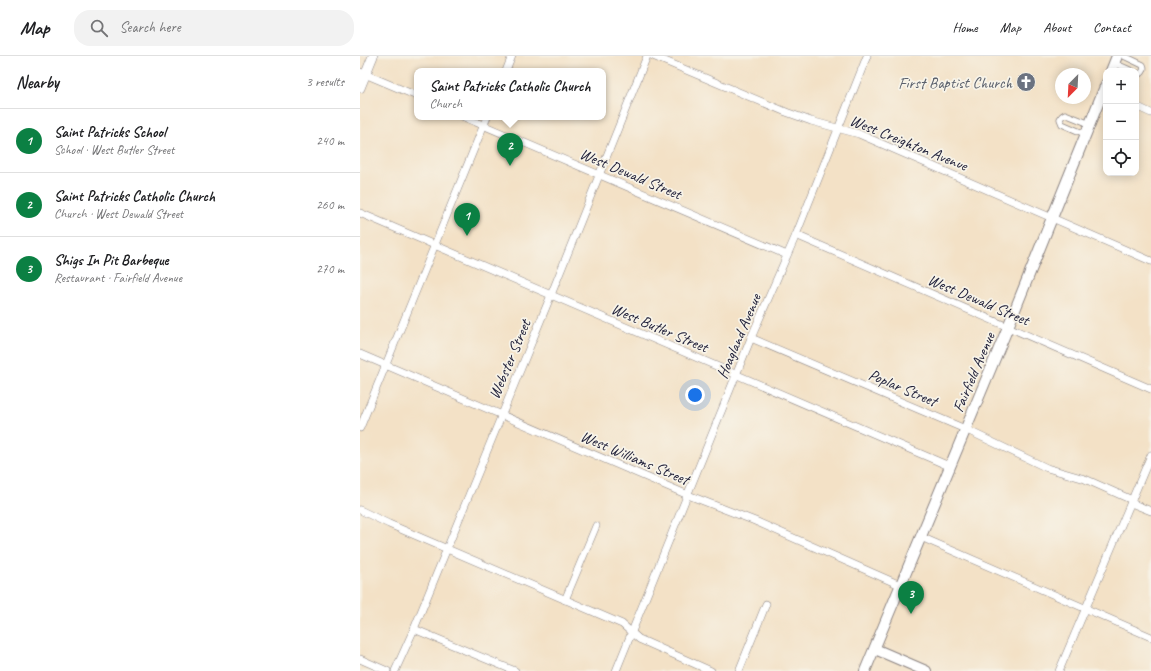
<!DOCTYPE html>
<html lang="en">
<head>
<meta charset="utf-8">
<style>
	:root { --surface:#fff; --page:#f2f2f2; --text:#202124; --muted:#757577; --line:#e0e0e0; --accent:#0b8043 }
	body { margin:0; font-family:Caveat,sans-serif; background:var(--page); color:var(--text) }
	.controls { position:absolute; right:12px; top:12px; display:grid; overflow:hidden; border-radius:8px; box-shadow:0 2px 10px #0003 }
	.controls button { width:36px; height:36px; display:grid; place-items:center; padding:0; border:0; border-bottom:1px solid var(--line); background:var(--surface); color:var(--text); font:20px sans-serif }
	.compass { position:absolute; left:695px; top:12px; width:36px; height:36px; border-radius:50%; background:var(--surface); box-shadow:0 2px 10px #0003; rotate:204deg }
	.you { position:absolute; left:335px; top:339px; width:14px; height:14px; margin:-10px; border:3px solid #fff; border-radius:50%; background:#1a73e8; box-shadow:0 0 0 6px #1a73e833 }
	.badge { display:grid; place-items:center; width:26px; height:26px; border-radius:50%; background:var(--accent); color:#fff; font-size:13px; font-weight:700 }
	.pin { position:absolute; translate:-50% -33px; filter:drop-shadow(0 1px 2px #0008) }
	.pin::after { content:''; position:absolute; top:21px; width:14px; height:12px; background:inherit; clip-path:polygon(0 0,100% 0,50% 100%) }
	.popup { position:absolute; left:54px; top:12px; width:192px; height:52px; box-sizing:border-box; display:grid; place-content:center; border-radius:8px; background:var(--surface); filter:drop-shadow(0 1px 3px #0005); font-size:13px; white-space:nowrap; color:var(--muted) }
	.popup b { font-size:15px; color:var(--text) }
	.popup::after { content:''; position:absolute; left:50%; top:100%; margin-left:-8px; border:8px solid transparent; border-top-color:var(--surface) }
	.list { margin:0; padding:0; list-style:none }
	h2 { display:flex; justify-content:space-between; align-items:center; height:52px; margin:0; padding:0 16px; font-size:17px }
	h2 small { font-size:13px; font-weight:400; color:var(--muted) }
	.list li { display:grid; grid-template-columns:26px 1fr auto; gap:12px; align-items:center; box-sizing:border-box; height:64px; padding:0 16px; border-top:1px solid var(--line) }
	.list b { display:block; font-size:15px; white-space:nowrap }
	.list p { margin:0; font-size:13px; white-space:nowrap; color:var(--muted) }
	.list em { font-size:13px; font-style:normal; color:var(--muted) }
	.icon { flex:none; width:22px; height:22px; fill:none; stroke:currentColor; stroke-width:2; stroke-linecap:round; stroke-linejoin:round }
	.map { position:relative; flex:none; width:791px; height:615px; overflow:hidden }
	header { display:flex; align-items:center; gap:24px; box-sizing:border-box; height:56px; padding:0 20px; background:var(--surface); border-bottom:1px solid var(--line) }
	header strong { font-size:19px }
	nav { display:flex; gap:22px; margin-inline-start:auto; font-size:14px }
	.search { width:280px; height:36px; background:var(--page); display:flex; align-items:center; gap:10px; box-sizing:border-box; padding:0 14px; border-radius:16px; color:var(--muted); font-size:15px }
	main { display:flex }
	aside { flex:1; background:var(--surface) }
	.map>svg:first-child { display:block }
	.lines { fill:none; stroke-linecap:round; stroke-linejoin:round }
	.pedestrian-casing { stroke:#8a8280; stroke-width:7 }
	.minor-casing { stroke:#8a8280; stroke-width:8 }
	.tertiary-casing { stroke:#8a8280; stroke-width:10 }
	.secondary-casing { stroke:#8a8280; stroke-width:12 }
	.pedestrian { stroke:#fff; stroke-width:5.5 }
	.minor { stroke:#fff; stroke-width:7 }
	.tertiary { stroke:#fff; stroke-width:9 }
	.secondary { stroke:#fff; stroke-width:10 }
	.labels { text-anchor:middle; stroke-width:3.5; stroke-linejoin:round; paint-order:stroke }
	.worship-label { font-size:16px; fill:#5b616d; stroke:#f7f3e8; text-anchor:end }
	.street-label { font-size:16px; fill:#22223b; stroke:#f7f3e8 }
</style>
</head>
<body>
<header>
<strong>Map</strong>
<div class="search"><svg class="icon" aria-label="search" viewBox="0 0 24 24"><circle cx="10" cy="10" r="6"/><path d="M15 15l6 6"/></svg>Search here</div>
<nav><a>Home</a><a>Map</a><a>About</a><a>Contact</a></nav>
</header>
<main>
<aside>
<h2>Nearby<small>3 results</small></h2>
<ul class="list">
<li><span class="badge">1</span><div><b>Saint Patricks School</b><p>School · West Butler Street</p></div><em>240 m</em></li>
<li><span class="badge">2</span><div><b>Saint Patricks Catholic Church</b><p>Church · West Dewald Street</p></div><em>260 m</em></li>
<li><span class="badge">3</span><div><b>Shigs In Pit Barbeque</b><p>Restaurant · Fairfield Avenue</p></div><em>270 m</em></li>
</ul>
</aside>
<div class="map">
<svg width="791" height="615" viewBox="0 0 791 615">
	<rect width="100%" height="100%" fill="#f7f3e8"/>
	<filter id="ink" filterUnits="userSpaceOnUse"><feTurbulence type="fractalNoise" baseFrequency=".025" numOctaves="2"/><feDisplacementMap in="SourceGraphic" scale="8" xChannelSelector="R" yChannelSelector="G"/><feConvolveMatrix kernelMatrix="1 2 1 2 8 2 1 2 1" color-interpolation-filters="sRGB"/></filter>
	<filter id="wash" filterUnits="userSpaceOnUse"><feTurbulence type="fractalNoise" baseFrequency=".012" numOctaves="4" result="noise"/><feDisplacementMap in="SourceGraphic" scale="16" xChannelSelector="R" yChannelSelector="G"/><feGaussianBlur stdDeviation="0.9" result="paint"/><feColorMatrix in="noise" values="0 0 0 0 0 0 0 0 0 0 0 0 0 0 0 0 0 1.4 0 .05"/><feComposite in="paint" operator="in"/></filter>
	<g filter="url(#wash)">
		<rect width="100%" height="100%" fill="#f3e1c6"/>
	</g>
	<g filter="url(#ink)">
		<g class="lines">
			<defs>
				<g id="pedestrian">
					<path d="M 764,0 L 783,9 C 785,13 783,17 779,18 L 776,17"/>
					<path d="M 754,7 L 772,15"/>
					<path d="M 725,78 L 702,68 L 700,63 L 702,60 L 705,58 L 730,68"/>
				</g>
				<g id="minor">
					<path d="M 293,0 L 426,56 L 451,65 L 499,78 L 791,205"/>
					<path d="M 146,15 L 152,0"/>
					<path d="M 0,16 L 57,40"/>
					<path d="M 776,50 L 791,57"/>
					<path d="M 104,61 L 427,199"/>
					<path d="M 0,157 L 589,410"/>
					<path d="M 436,179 L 791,333"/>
					<path d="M 391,282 L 605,373 L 687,412 L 725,423 L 772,444"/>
					<path d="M 0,298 L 328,439 L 395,465 L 540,529"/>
					<path d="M 0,372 L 127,61"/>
					<path d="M 771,447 L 791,455"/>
					<path d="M 0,454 L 29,468 L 262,568 L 279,583 L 351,615"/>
					<path d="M 561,481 L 791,581"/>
					<path d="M 205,544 L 236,470"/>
					<path d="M 54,573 L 155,615"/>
					<path d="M 0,603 L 27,615"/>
					<path d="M 35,615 L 54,573 L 191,239 L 287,0"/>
					<path d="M 256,615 L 391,282 L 436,179 L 507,0"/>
					<path d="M 379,615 L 406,548"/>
					<path d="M 699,615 L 791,399"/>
				</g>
				<path id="tertiary" d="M 0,32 L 13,0"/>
				<g id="secondary">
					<path d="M 751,15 L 757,0"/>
					<path d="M 515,593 L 566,615"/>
					<path d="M 505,615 L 648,271 L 746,28"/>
				</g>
			</defs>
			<use href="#pedestrian" class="pedestrian-casing"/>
			<use href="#minor" class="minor-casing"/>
			<use href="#tertiary" class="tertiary-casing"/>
			<use href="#secondary" class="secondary-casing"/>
			<use href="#pedestrian" class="pedestrian"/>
			<use href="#minor" class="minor"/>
			<use href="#tertiary" class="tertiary"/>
			<use href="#secondary" class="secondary"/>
		</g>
	</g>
	<defs>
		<symbol id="church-disc" viewBox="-11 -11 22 22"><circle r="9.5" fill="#6b7280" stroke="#f7f3e8"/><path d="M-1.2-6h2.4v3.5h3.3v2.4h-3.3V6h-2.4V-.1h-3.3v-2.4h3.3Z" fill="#fff"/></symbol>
	</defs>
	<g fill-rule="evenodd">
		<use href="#church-disc" x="655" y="15" width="22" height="22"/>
	</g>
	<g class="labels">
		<g class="worship-label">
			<text x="652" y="32">First Baptist Church</text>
		</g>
		<g class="street-label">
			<text transform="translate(549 86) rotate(22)" y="6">West Creighton Avenue</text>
			<text transform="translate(271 117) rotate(23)" y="6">West Dewald Street</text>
			<text transform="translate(619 243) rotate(23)" y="6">West Dewald Street</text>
			<text transform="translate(300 271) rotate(23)" y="6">West Butler Street</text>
			<text transform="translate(378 280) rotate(-67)" y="6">Hoagland Avenue</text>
			<text transform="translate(149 303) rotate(-67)" y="6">Webster Street</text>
			<text transform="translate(613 316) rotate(-67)" y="6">Fairfield Avenue</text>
			<text transform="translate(543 331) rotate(23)" y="6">Poplar Street</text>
			<text transform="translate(275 401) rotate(23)" y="6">West Williams Street</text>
		</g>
	</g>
</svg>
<div class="controls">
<button>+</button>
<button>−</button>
<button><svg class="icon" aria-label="locate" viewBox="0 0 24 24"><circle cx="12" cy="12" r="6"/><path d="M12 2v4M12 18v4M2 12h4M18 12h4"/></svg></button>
</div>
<svg class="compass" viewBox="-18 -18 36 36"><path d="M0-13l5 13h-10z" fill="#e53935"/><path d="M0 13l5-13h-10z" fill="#757577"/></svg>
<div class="you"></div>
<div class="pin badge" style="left:107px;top:180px">1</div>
<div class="pin badge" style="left:150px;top:110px">2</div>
<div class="popup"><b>Saint Patricks Catholic Church</b>Church</div>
<div class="pin badge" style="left:551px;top:558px">3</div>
</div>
</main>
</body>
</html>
